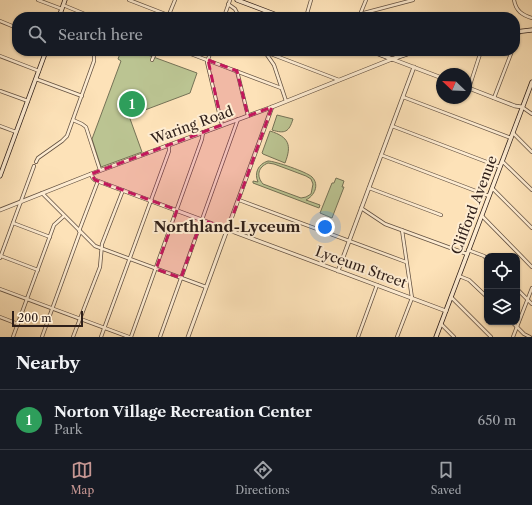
<!DOCTYPE html>
<html lang="en">
<head>
<meta charset="utf-8">
<style>
	:root { --surface:#171b24; --page:#242831; --text:#f1f3f6; --muted:#9ea1a6; --line:#363941; --accent:#c59692 }
	body { margin:0; font-family:"Libre Caslon Text",serif; background:var(--page); color:var(--text) }
	.controls { position:absolute; right:12px; bottom:12px; display:grid; overflow:hidden; border-radius:8px; box-shadow:0 1px 3px #0004 }
	.controls button { width:36px; height:36px; display:grid; place-items:center; padding:0; border:0; border-bottom:1px solid var(--line); background:var(--surface); color:var(--text); font:20px sans-serif }
	.compass { position:absolute; left:436px; top:68px; width:36px; height:36px; border-radius:50%; background:var(--surface); box-shadow:0 1px 3px #0004; rotate:293deg }
	.scale { position:absolute; left:12px; bottom:10px; width:71px; box-sizing:border-box; padding-left:4px; border:2px solid #2f1f19; border-top:0; font-size:11px; line-height:14px; white-space:nowrap; color:#2f1f19; -webkit-text-stroke:3px #feecd1; paint-order:stroke }
	.you { position:absolute; left:325px; top:227px; width:14px; height:14px; margin:-10px; border:3px solid #fff; border-radius:50%; background:#1a73e8; box-shadow:0 0 0 6px #1a73e833 }
	.badge { display:grid; place-items:center; width:26px; height:26px; border-radius:50%; background:var(--accent); color:#fff; font-size:13px; font-weight:700 }
	.pin { position:absolute; translate:-50% -50%; border:2px solid #fff; box-shadow:0 1px 4px #0006 }
	.list { margin:0; padding:0; list-style:none }
	h2 { display:flex; justify-content:space-between; align-items:center; height:52px; margin:0; padding:0 16px; font-size:17px }
	h2 small { font-size:13px; font-weight:400; color:var(--muted) }
	.list li { display:grid; grid-template-columns:26px 1fr auto; gap:12px; align-items:center; box-sizing:border-box; height:60px; padding:0 16px; border-top:1px solid var(--line) }
	.list b { display:block; font-size:15px; white-space:nowrap }
	.list p { margin:0; font-size:13px; white-space:nowrap; color:var(--muted) }
	.list em { font-size:13px; font-style:normal; color:var(--muted) }
	.icon { flex:none; width:22px; height:22px; fill:none; stroke:currentColor; stroke-width:2; stroke-linecap:round; stroke-linejoin:round }
	.map { position:relative; flex:none; width:532px; height:337px; overflow:hidden }
	.search { position:absolute; background:var(--surface); box-shadow:0 1px 3px #0004; left:12px; right:12px; top:12px; height:44px; display:flex; align-items:center; gap:10px; box-sizing:border-box; padding:0 14px; border-radius:16px; color:var(--muted); font-size:15px }
	.sheet { height:112px; background:var(--surface) }
	nav { display:flex; justify-content:space-around; align-items:center; box-sizing:border-box; height:56px; border-top:1px solid var(--line); background:var(--surface); font-size:11px; color:var(--muted) }
	nav a { display:grid; justify-items:center; gap:2px }
	nav .on { color:var(--accent) }
	.map>svg:first-child { display:block }
	.green { fill:#bbc492; stroke:#757256; fill-rule:evenodd }
	.lines { fill:none; stroke-linecap:round; stroke-linejoin:round }
	.minor-casing { stroke:#625041; stroke-width:4 }
	.tertiary-casing { stroke:#625041; stroke-width:4.5 }
	.secondary-casing { stroke:#2f1f19; stroke-width:5 }
	.minor { stroke:#feecd1; stroke-width:2.5 }
	.tertiary { stroke:#feecd1; stroke-width:3 }
	.secondary { stroke:#feecd1; stroke-width:3.5 }
	.marked { fill:#c2185b; fill-opacity:0.2; stroke:#c2185b; stroke-width:3; stroke-dasharray:8 5; stroke-linejoin:round }
	.labels { text-anchor:middle; stroke-width:4; stroke-linejoin:round; paint-order:stroke }
	.street-label { font-size:14px; fill:#2f1f19; stroke:#feecd1 }
	.neighbourhood-label { font-size:15px; font-weight:bold; fill:#2f1f19; stroke:#feecd1 }
</style>
</head>
<body>
<div class="map">
<svg width="532" height="337" viewBox="0 0 532 337">
	<rect width="100%" height="100%" fill="#fde2b8"/>
	<filter id="stains"><feTurbulence type="fractalNoise" baseFrequency=".005" numOctaves="4"/><feColorMatrix values="0 0 0 0 .2 0 0 0 0 .09 0 0 0 0 .02 0 0 0 .5 -.17"/></filter>
	<radialGradient id="worn" r=".72"><stop offset=".6" stop-color="#630" stop-opacity="0"/><stop offset="1" stop-color="#630" stop-opacity=".3"/></radialGradient>
	<g class="green">
		<path d="M 121,51 L 137,51 L 197,73 L 190,93 L 129,116 L 142,152 L 101,167 L 92,139 L 121,61 L 118,59 Z"/>
		<path d="M 277,115 L 293,119 C 289,132 285,134 272,130 Z"/>
		<path d="M 270,131 C 289,137 292,145 285,163 L 263,154 L 262,153 Z"/>
		<path d="M 268,161 C 275,161 307,172 312,177 C 320,185 314,196 306,200 L 320,205 L 319,208 L 253,183 L 253,181 L 258,182 C 254,173 258,164 268,161 ZM 268,163 L 274,164 L 306,176 L 311,179 L 313,184 L 311,194 L 306,197 L 301,198 L 263,184 C 256,176 258,167 268,163 Z"/>
		<path d="M 336,178 L 344,181 L 342,187 L 344,187 L 332,218 L 320,213 L 332,183 L 334,183 Z"/>
	</g>
	<g class="lines">
		<defs>
			<g id="minor">
				<path d="M 38,0 L 62,9"/>
				<path d="M 129,0 L 173,17"/>
				<path d="M 514,0 C 516,11 522,15 532,18"/>
				<path d="M 228,4 L 235,9 L 239,17"/>
				<path d="M 63,5 L 92,17"/>
				<path d="M 360,14 L 413,0"/>
				<path d="M 168,17 L 175,0"/>
				<path d="M 224,17 L 230,0"/>
				<path d="M 306,17 L 311,0"/>
				<path d="M 359,17 L 366,0"/>
				<path d="M 0,21 L 17,28"/>
				<path d="M 515,43 L 519,32"/>
				<path d="M 183,51 L 281,88"/>
				<path d="M 211,51 L 207,62 L 222,125"/>
				<path d="M 263,51 L 339,80"/>
				<path d="M 265,52 L 274,65 L 286,101"/>
				<path d="M 0,56 L 39,71"/>
				<path d="M 152,60 L 156,51"/>
				<path d="M 237,71 L 248,116"/>
				<path d="M 36,79 L 82,96"/>
				<path d="M 469,88 L 481,51"/>
				<path d="M 0,91 L 28,101"/>
				<path d="M 403,97 L 511,138"/>
				<path d="M 494,98 L 512,51"/>
				<path d="M 522,107 L 532,114"/>
				<path d="M 73,120 L 82,124 L 86,127 L 100,170"/>
				<path d="M 0,126 L 16,132"/>
				<path d="M 392,126 L 500,167"/>
				<path d="M 513,133 L 532,152"/>
				<path d="M 381,155 L 489,196"/>
				<path d="M 502,161 L 532,190"/>
				<path d="M 36,162 L 38,158 L 62,141 L 67,136 L 94,61 L 94,56 L 92,51"/>
				<path d="M 369,188 L 441,215"/>
				<path d="M 492,188 L 532,228"/>
				<path d="M 42,193 L 95,246 L 206,287"/>
				<path d="M 239,200 L 406,262"/>
				<path d="M 361,208 L 385,224 L 467,254"/>
				<path d="M 482,216 L 532,267"/>
				<path d="M 13,223 L 50,237"/>
				<path d="M 79,231 L 98,181"/>
				<path d="M 468,250 L 484,256 L 487,259"/>
				<path d="M 1,256 L 38,270"/>
				<path d="M 0,258 L 34,166"/>
				<path d="M 459,276 L 469,280 L 487,297"/>
				<path d="M 0,289 L 129,337"/>
				<path d="M 517,289 L 532,304"/>
				<path d="M 451,297 L 491,337"/>
				<path d="M 0,317 L 18,324"/>
				<path d="M 512,322 L 524,334 L 530,337"/>
				<path d="M 441,324 L 454,337"/>
				<path d="M 13,337 L 54,225 L 64,216"/>
				<path d="M 42,337 L 80,232"/>
				<path d="M 73,337 L 100,267 L 102,244 L 123,190"/>
				<path d="M 101,337 L 169,151 L 169,145"/>
				<path d="M 131,337 L 202,139 L 203,132"/>
				<path d="M 160,337 L 238,119"/>
				<path d="M 358,337 L 377,285"/>
				<path d="M 397,337 L 412,298 L 402,230"/>
				<path d="M 513,337 L 532,288"/>
			</g>
			<g id="tertiary">
				<path d="M 466,87 L 515,106 L 522,107"/>
				<path d="M 91,174 L 93,178 L 95,180 L 446,311"/>
				<path d="M 0,210 L 91,174 L 272,107 L 392,59 L 442,78"/>
				<path d="M 338,271 L 414,67"/>
				<path d="M 188,337 L 272,107"/>
			</g>
			<g id="secondary">
				<path d="M 237,0 L 282,17"/>
				<path d="M 59,17 L 65,0"/>
				<path d="M 515,32 L 532,30"/>
				<path d="M 371,51 L 392,59 L 416,51"/>
				<path d="M 0,176 L 46,51"/>
				<path d="M 436,337 L 532,82"/>
			</g>
		</defs>
		<use href="#minor" class="minor-casing"/>
		<use href="#tertiary" class="tertiary-casing"/>
		<use href="#secondary" class="secondary-casing"/>
		<use href="#minor" class="minor"/>
		<use href="#tertiary" class="tertiary"/>
		<use href="#secondary" class="secondary"/>
	</g>
	<path class="marked" d="M 208,60 L 237,71 L 248,116 L 272,107 L 228,229 L 202,220 L 181,278 L 156,269 L 177,210 L 95,180 L 91,174 L 222,125 Z"/>
	<g class="labels">
		<g class="street-label">
			<text transform="translate(192 125) rotate(-20)" y="5">Waring Road</text>
			<text transform="translate(474 205) rotate(-69)" y="5">Clifford Avenue</text>
			<text transform="translate(361 267) rotate(20)" y="5">Lyceum Street</text>
		</g>
		<g class="neighbourhood-label">
			<text x="227" y="232">Northland-Lyceum</text>
		</g>
	</g>
	<rect width="100%" height="100%" filter="url(#stains)"/>
	<rect width="100%" height="100%" fill="url(#worn)"/>
</svg>
<div class="controls">
<button><svg class="icon" aria-label="locate" viewBox="0 0 24 24"><circle cx="12" cy="12" r="6"/><path d="M12 2v4M12 18v4M2 12h4M18 12h4"/></svg></button>
<button><svg class="icon" aria-label="layers" viewBox="0 0 24 24"><path d="M12 4l9 5-9 5-9-5zM3 14l9 5 9-5"/></svg></button>
</div>
<svg class="compass" viewBox="-18 -18 36 36"><path d="M0-13l5 13h-10z" fill="#e53935"/><path d="M0 13l5-13h-10z" fill="#9ea1a6"/></svg>
<div class="scale">200 m</div>
<div class="you"></div>
<div class="pin badge" style="left:132px;top:104px;background:#2e9e5b">1</div>
<div class="search"><svg class="icon" aria-label="search" viewBox="0 0 24 24"><circle cx="10" cy="10" r="6"/><path d="M15 15l6 6"/></svg>Search here</div>
</div>
<section class="sheet">
<h2>Nearby<small></small></h2>
<ul class="list">
<li><span class="badge" style="background:#2e9e5b">1</span><div><b>Norton Village Recreation Center</b><p>Park</p></div><em>650 m</em></li>
</ul>
</section>
<nav>
<a class="on"><svg class="icon" aria-label="map" viewBox="0 0 24 24"><path d="M3 6l6-2 6 2 6-2v14l-6 2-6-2-6 2zM9 4v14M15 6v14"/></svg>Map</a>
<a><svg class="icon" aria-label="directions" viewBox="0 0 24 24"><path d="M12 3l9 9-9 9-9-9zM9 14v-3h6M13 9l2 2-2 2"/></svg>Directions</a>
<a><svg class="icon" aria-label="saved" viewBox="0 0 24 24"><path d="M7 4h10v16l-5-4-5 4z"/></svg>Saved</a>
</nav>
</body>
</html>
